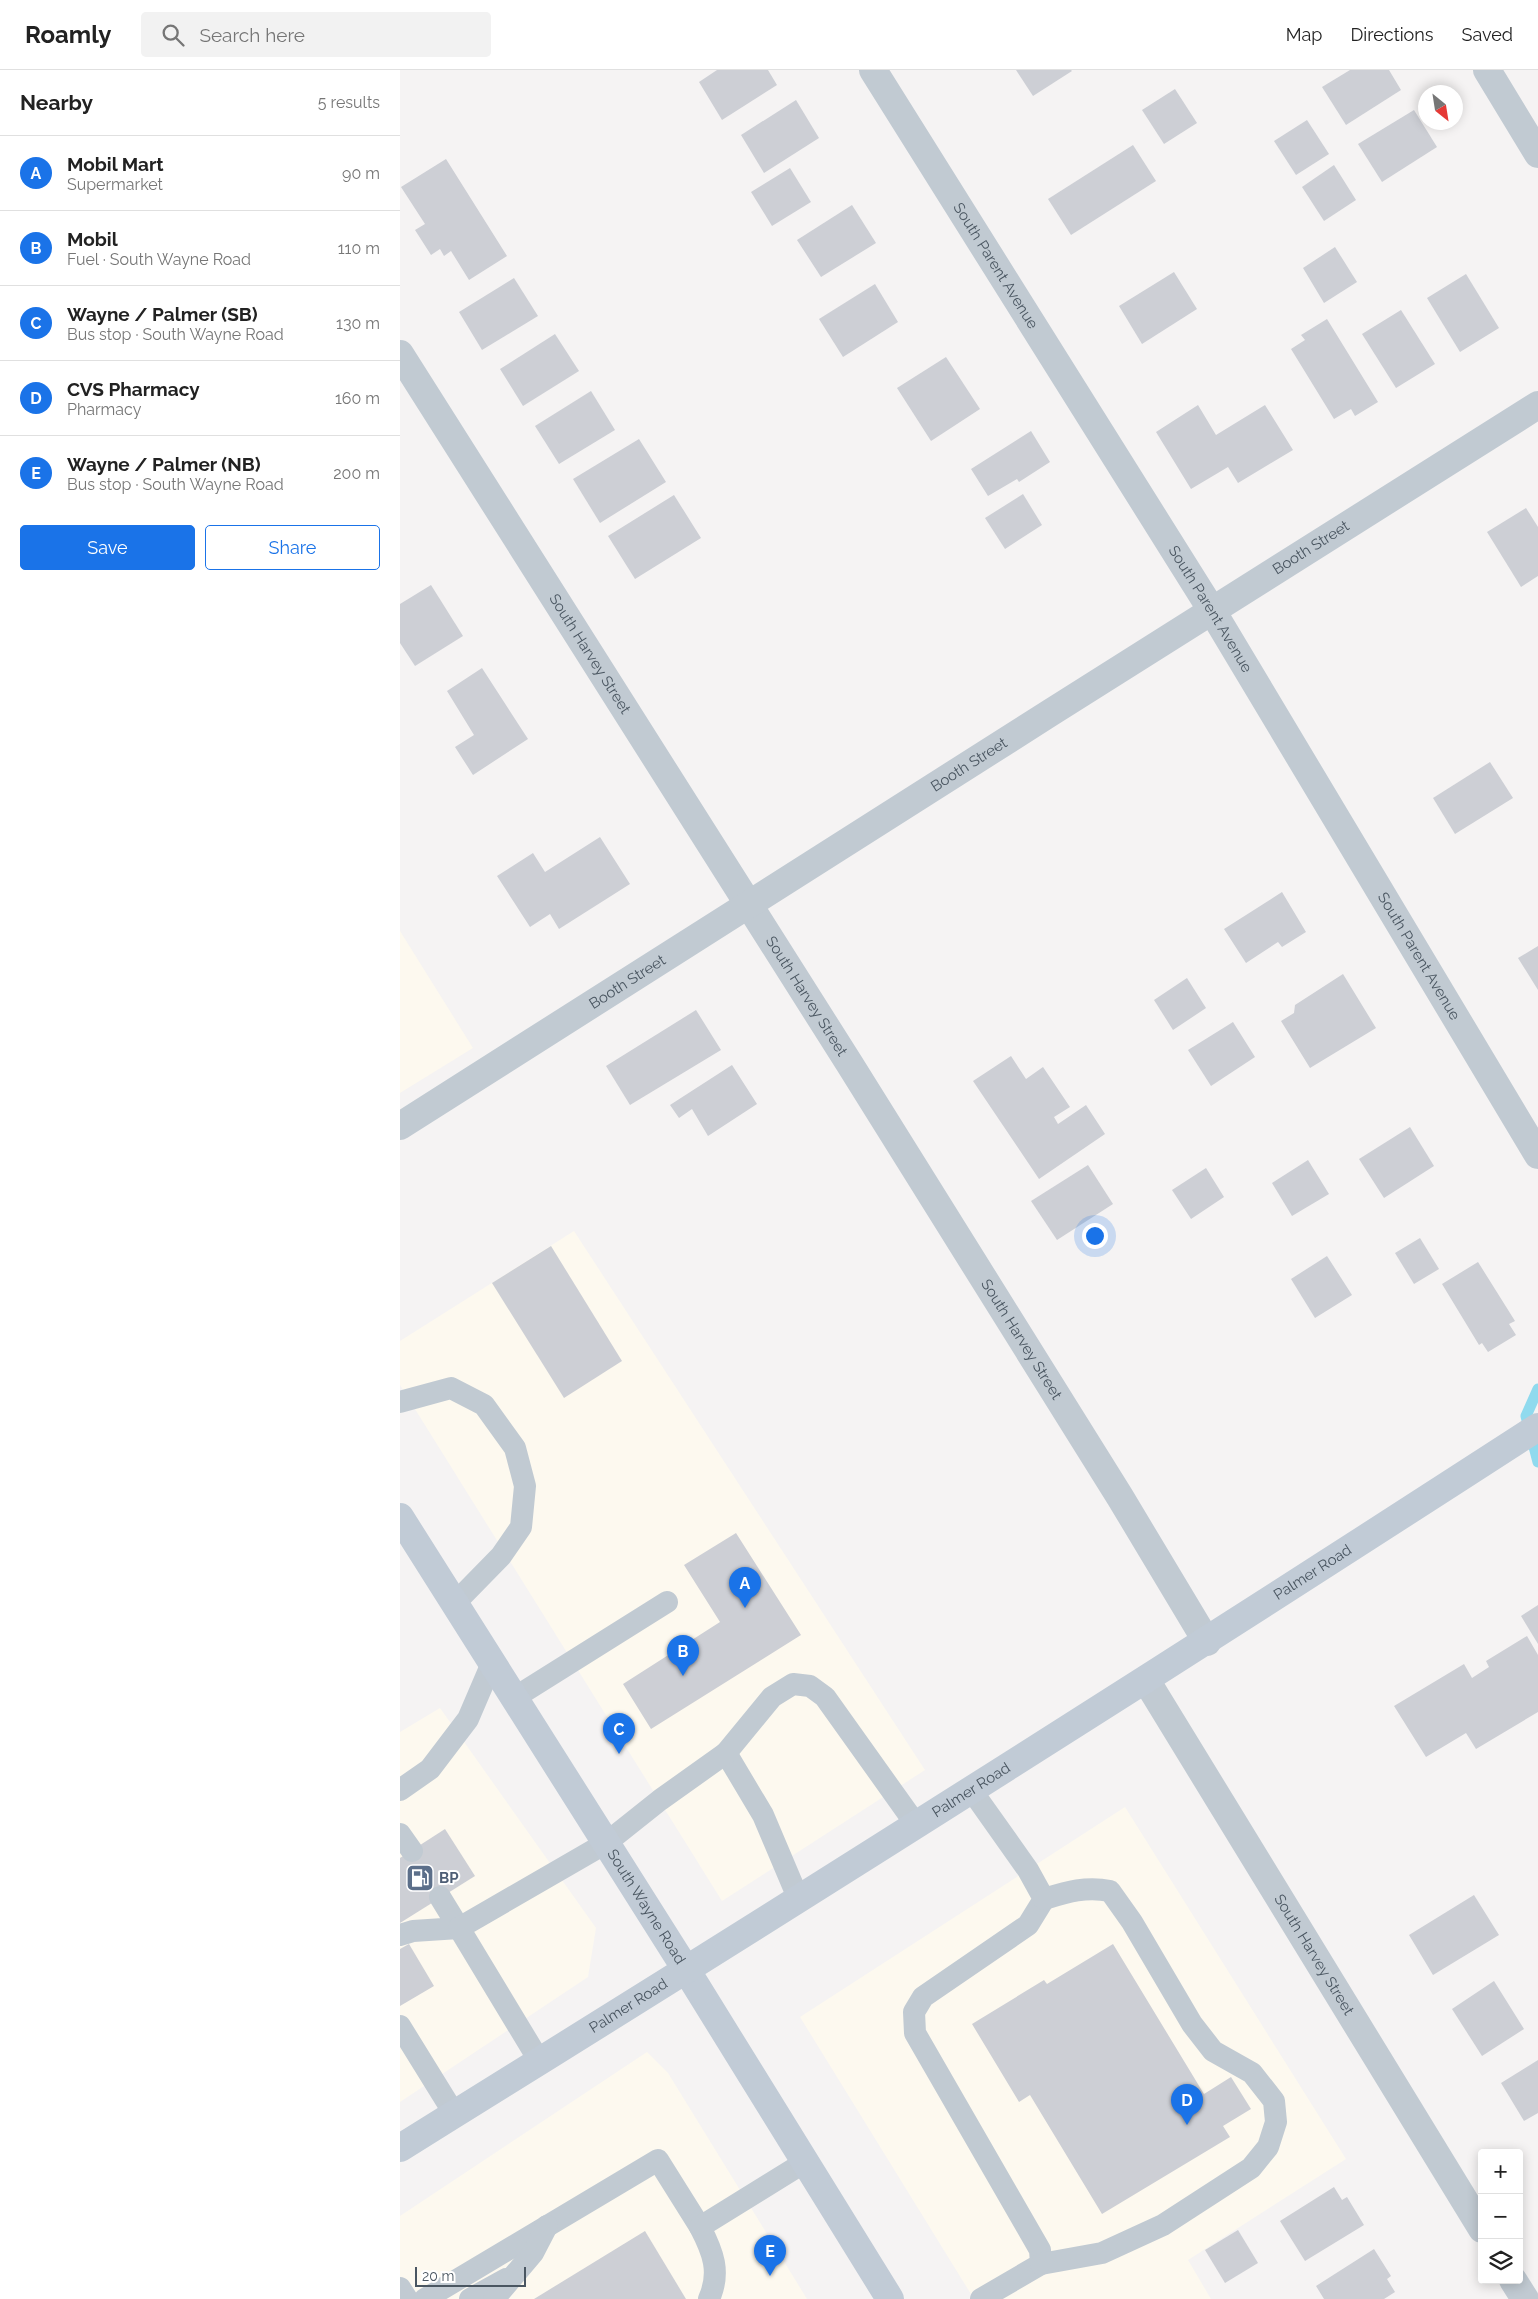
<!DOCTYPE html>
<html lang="en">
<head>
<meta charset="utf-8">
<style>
	:root { --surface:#fff; --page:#f2f2f2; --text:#222; --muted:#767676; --line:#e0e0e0; --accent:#1a73e8 }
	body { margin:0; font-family:Raleway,sans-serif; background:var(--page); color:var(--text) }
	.controls { position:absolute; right:15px; bottom:15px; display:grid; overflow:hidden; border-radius:5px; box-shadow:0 2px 12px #0003 }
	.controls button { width:45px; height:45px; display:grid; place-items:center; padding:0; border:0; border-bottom:1px solid var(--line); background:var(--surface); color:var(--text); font:25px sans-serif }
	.compass { position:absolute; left:1018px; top:15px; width:45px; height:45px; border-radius:50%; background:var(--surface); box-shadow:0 2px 12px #0003; rotate:150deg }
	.scale { position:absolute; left:15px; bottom:12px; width:111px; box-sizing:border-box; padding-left:5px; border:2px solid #4a5661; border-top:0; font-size:14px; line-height:18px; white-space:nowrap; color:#4a5661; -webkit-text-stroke:4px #fff; paint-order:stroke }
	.you { position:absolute; left:694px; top:1165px; width:18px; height:18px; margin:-12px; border:4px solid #fff; border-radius:50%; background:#1a73e8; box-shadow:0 0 0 8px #1a73e833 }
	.badge { display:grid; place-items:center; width:32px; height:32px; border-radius:50%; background:var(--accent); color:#fff; font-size:16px; font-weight:700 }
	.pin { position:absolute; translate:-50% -41px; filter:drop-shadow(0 1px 2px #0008) }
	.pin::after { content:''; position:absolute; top:26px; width:18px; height:15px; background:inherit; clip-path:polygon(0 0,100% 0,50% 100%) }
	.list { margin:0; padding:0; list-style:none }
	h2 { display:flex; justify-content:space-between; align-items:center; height:65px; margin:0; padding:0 20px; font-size:21px }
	h2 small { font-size:16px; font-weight:400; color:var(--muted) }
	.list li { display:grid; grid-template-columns:32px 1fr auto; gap:15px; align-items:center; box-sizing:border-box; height:75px; padding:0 20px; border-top:1px solid var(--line) }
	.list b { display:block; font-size:19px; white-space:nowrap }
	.list p { margin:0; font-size:16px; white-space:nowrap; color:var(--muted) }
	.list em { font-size:16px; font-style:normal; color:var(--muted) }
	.actions { display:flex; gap:10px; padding:15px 20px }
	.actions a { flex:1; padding:11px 0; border:1px solid var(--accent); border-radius:5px; text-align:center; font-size:18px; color:var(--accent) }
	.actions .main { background:var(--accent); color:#fff }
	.icon { flex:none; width:28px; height:28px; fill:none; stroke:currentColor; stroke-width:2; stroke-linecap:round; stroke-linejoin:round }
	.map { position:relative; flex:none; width:1138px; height:2229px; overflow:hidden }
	header { display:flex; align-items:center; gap:30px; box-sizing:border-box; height:70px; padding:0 25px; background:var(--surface); border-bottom:1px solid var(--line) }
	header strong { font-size:24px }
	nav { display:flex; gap:28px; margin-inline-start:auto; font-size:18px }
	.search { width:350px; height:45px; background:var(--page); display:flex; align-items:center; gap:12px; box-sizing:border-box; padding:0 18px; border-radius:5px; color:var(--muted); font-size:19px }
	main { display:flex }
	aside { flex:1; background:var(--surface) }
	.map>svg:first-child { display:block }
	.commercial { fill:#fdf9ef }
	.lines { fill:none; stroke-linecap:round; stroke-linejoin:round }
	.stream { stroke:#90daee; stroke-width:11 }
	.building { fill:#cdcfd5 }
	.lane { stroke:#c1cad2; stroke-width:22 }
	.street { stroke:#c1cad2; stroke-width:28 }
	.secondary { stroke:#c1cbd6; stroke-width:28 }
	.labels { text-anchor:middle; stroke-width:4; stroke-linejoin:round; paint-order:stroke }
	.street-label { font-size:15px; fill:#4a5661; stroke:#fff }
	.service-label { font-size:15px; font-weight:bold; fill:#4e5e75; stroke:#fff; text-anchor:start }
</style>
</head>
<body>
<header>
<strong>Roamly</strong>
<div class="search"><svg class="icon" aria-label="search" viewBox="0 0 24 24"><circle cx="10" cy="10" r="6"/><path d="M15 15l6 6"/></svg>Search here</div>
<nav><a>Map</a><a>Directions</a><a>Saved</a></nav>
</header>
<main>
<aside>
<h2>Nearby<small>5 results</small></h2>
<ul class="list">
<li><span class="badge">A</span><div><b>Mobil Mart</b><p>Supermarket</p></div><em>90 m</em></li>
<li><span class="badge">B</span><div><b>Mobil</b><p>Fuel · South Wayne Road</p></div><em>110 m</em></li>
<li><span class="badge">C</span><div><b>Wayne / Palmer (SB)</b><p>Bus stop · South Wayne Road</p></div><em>130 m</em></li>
<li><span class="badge">D</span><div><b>CVS Pharmacy</b><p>Pharmacy</p></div><em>160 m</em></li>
<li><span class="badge">E</span><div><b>Wayne / Palmer (NB)</b><p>Bus stop · South Wayne Road</p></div><em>200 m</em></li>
</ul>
<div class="actions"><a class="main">Save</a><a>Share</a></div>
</aside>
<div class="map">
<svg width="1138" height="2229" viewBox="0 0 1138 2229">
	<rect width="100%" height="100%" fill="#f5f3f3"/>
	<g class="commercial">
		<path d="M 0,861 L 73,978 L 0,1023 Z"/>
		<path d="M 174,1161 L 525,1700 L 322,1831 L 0,1315 L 0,1271 Z"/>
		<path d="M 40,1638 L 196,1858 L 188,1907 L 0,2032 L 0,1662 Z"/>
		<path d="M 725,1737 L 946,2089 L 788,2190 L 811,2229 L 574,2229 L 400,1947 Z"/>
		<path d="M 247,1982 L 268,2003 L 407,2229 L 0,2229 L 0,2146 Z"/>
	</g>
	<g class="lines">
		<path class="stream" d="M 1138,1319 L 1126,1346 L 1138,1392"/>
	</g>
	<g class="building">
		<path d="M 317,0 L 368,0 L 377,15 L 322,50 L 299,12 Z"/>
		<path d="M 616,0 L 671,0 L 672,1 L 633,26 Z"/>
		<path d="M 950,0 L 989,0 L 1001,20 L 946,55 L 922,17 Z"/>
		<path d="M 775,19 L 797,53 L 764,74 L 742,40 Z"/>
		<path d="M 396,30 L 419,68 L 364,103 L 341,65 Z"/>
		<path d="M 1014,40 L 1037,77 L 982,112 L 958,74 Z"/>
		<path d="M 907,50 L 929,84 L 896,105 L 874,71 Z"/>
		<path d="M 733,75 L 756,111 L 671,165 L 648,129 Z"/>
		<path d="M 46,89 L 107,186 L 69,210 L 51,181 L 44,186 L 40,179 L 31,185 L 15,160 L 25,154 L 1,117 Z"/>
		<path d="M 934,95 L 956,130 L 924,151 L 902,117 Z"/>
		<path d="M 390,98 L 411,132 L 372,156 L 351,122 Z"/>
		<path d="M 452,135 L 476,173 L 421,207 L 397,170 Z"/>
		<path d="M 935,177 L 957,212 L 924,233 L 903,198 Z"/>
		<path d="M 774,202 L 797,239 L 742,274 L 719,236 Z"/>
		<path d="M 1066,204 L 1099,258 L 1060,282 L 1027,228 Z"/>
		<path d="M 114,208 L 138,246 L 82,280 L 59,242 Z"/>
		<path d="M 475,214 L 498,252 L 443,287 L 419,249 Z"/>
		<path d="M 1001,240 L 1035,294 L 996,318 L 962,264 Z"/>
		<path d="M 927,249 L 978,332 L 955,346 L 951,339 L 934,349 L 891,279 L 905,270 L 901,265 Z"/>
		<path d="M 155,264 L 179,301 L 123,336 L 100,299 Z"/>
		<path d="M 546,287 L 580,339 L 531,371 L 497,318 Z"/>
		<path d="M 191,321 L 215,360 L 159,394 L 135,356 Z"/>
		<path d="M 798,335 L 816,365 L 865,335 L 893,380 L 838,413 L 828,397 L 791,419 L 756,362 Z"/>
		<path d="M 631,361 L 650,392 L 619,412 L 617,409 L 588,426 L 571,399 Z"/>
		<path d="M 239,369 L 266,412 L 200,453 L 173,409 Z"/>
		<path d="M 623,424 L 642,455 L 605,479 L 585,448 Z"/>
		<path d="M 274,425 L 301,468 L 235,509 L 208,466 Z"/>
		<path d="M 1126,438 L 1138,457 L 1138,506 L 1121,517 L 1087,462 Z"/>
		<path d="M 31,515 L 63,566 L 15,596 L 0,573 L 0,534 Z"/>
		<path d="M 82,598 L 128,669 L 73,705 L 55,677 L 74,665 L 47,621 Z"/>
		<path d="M 1090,692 L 1113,728 L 1055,764 L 1033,728 Z"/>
		<path d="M 200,767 L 230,814 L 159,859 L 150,844 L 130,857 L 97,806 L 133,783 L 145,802 Z"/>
		<path d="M 882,822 L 906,862 L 882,877 L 878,872 L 846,893 L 824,859 Z"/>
		<path d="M 1138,876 L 1138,920 L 1118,888 Z"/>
		<path d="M 943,904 L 976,958 L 910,998 L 881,951 L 894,943 L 895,935 Z"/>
		<path d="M 787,908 L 806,938 L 773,960 L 754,930 Z"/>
		<path d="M 296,940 L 321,980 L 230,1035 L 206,996 Z"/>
		<path d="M 833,952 L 855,987 L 811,1016 L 788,980 Z"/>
		<path d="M 611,986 L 626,1009 L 643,997 L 670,1037 L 654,1047 L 658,1054 L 686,1035 L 705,1064 L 639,1109 L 573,1011 Z"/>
		<path d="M 332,995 L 357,1034 L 308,1066 L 292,1039 L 279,1048 L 270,1035 Z"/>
		<path d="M 1010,1057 L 1034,1096 L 984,1128 L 959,1089 Z"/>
		<path d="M 908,1090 L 929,1124 L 892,1146 L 872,1113 Z"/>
		<path d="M 688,1095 L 713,1134 L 657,1170 L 631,1131 Z"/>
		<path d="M 806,1098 L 824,1127 L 791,1149 L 772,1120 Z"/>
		<path d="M 1020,1168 L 1039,1199 L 1014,1214 L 995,1183 Z"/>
		<path d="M 151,1176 L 222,1291 L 164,1328 L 92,1213 Z"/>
		<path d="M 927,1186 L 952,1225 L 915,1248 L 891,1209 Z"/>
		<path d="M 1078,1192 L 1115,1251 L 1109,1254 L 1116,1265 L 1088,1282 L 1082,1273 L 1079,1275 L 1042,1214 Z"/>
		<path d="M 336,1463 L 401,1565 L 251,1659 L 223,1614 L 320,1552 L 284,1495 Z"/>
		<path d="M 1138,1535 L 1138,1574 L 1121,1546 Z"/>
		<path d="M 1127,1566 L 1138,1585 L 1138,1642 L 1076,1679 L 1066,1663 L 1026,1687 L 994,1636 L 1064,1594 L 1072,1608 L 1089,1597 L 1086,1591 Z"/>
		<path d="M 45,1759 L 75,1806 L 0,1853 L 0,1788 Z"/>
		<path d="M 1074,1825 L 1099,1865 L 1033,1905 L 1009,1865 Z"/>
		<path d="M 9,1874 L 34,1916 L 0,1936 L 0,1879 Z"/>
		<path d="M 713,1874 L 804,2024 L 831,2007 L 851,2039 L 823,2056 L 830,2067 L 702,2144 L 630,2025 L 619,2032 L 572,1954 L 644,1910 L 647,1914 Z"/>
		<path d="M 1094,1911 L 1124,1959 L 1082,1986 L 1052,1939 Z"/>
		<path d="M 1138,1990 L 1138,2043 L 1124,2051 L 1101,2013 Z"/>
		<path d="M 934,2117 L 942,2130 L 947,2127 L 964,2155 L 905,2191 L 880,2151 Z"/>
		<path d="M 838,2160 L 858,2193 L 825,2213 L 805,2180 Z"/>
		<path d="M 245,2161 L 286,2229 L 134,2229 Z"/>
		<path d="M 974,2179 L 991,2206 L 987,2209 L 995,2222 L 984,2229 L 924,2229 L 916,2216 Z"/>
	</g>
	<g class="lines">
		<g class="lane">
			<path d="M 0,1332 L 51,1318 L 84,1335 L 115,1378 L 125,1416 L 121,1457 L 101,1486 L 55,1533"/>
			<path d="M 114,1628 L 267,1532"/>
			<path d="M 326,1683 L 363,1745 L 399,1830"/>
			<path d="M 0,1720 L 30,1699 L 68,1649 L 92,1593"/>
			<path d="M 572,1721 L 628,1800 L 644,1829 L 628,1855 L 523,1927 L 514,1942 L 515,1963 L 640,2180 L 641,2194 L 581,2229"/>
			<path d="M 0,1764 L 12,1781"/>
			<path d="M 0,1865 L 13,1861 L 59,1858 L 40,1827"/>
			<path d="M 0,1956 L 55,2045"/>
			<path d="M 140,1992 L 59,1858 L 206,1773 L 260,1730 L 326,1683 L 372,1627 L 393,1614 L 410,1616 L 425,1627 L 517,1756"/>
			<path d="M 641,2194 L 702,2183 L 763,2155 L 851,2098 L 868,2077 L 876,2052 L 874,2031 L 852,2003 L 813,1981 L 792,1954 L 732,1852 L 710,1821 C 686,1816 667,1822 644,1829"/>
			<path d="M 0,2218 L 7,2229"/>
			<path d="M 25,2229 L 258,2090 L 300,2157"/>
			<path d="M 70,2229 L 106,2209"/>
			<path d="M 94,2229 L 133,2183 L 147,2156"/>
			<path d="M 309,2229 C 321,2202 313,2182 300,2157 L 405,2092"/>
		</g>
		<g class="street">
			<path id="s1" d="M 473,0 L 811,539 L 1138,1085"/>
			<path d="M 1087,0 L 1138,84"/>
			<path id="s2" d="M 0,284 L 449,993 L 720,1427 L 807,1572"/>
			<path id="s3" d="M 0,1056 C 380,816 757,573 1138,335"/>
			<path id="s4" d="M 746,1610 L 1082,2159"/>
			<path d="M 1113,2210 L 1125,2229"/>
		</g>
		<g class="secondary">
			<path id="s5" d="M 0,1447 L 287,1901 L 490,2229"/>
			<path id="s6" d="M 0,2078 C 382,1841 761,1601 1138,1357"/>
		</g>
	</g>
	<defs>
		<symbol id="fuel-square" viewBox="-11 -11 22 22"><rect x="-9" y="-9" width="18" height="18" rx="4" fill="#5c6f8a" stroke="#fff"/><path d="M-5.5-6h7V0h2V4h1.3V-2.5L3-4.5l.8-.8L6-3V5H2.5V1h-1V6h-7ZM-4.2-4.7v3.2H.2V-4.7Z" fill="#fff"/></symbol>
	</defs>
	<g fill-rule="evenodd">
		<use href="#fuel-square" x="4" y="1792" width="32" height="32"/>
	</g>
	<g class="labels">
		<g class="street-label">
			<text dy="5" stroke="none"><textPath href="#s1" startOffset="231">South Parent Avenue</textPath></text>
			<text dy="5" stroke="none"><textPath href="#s3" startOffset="1079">Booth Street</textPath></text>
			<text dy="5" stroke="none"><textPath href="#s1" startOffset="636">South Parent Avenue</textPath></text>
			<text dy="5" stroke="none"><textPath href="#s2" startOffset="355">South Harvey Street</textPath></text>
			<text dy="5" stroke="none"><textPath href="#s3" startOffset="674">Booth Street</textPath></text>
			<text dy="5" stroke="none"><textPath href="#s1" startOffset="1041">South Parent Avenue</textPath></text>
			<text dy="5" stroke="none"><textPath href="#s3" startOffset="269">Booth Street</textPath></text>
			<text dy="5" stroke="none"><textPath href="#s2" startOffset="760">South Harvey Street</textPath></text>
			<text dy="5" stroke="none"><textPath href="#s2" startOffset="1165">South Harvey Street</textPath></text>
			<text dy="5" stroke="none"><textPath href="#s6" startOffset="1079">Palmer Road</textPath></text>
			<text dy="5" stroke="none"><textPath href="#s6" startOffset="674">Palmer Road</textPath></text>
			<text dy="5" stroke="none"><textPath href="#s5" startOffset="461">South Wayne Road</textPath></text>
			<text dy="5" stroke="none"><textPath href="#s4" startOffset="322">South Harvey Street</textPath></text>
			<text dy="5" stroke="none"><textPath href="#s6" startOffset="269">Palmer Road</textPath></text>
		</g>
		<g class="service-label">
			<text x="39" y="1813">BP</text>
		</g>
	</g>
</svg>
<div class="controls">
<button>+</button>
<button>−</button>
<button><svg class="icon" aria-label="layers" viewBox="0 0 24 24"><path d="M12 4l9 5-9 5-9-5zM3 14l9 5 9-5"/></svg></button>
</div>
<svg class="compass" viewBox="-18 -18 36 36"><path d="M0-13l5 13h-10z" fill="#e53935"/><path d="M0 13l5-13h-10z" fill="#767676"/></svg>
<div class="scale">20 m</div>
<div class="you"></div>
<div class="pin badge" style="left:345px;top:1538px">A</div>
<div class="pin badge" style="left:283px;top:1606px">B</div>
<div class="pin badge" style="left:219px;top:1684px">C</div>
<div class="pin badge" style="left:787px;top:2055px">D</div>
<div class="pin badge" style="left:370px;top:2206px">E</div>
</div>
</main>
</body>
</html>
